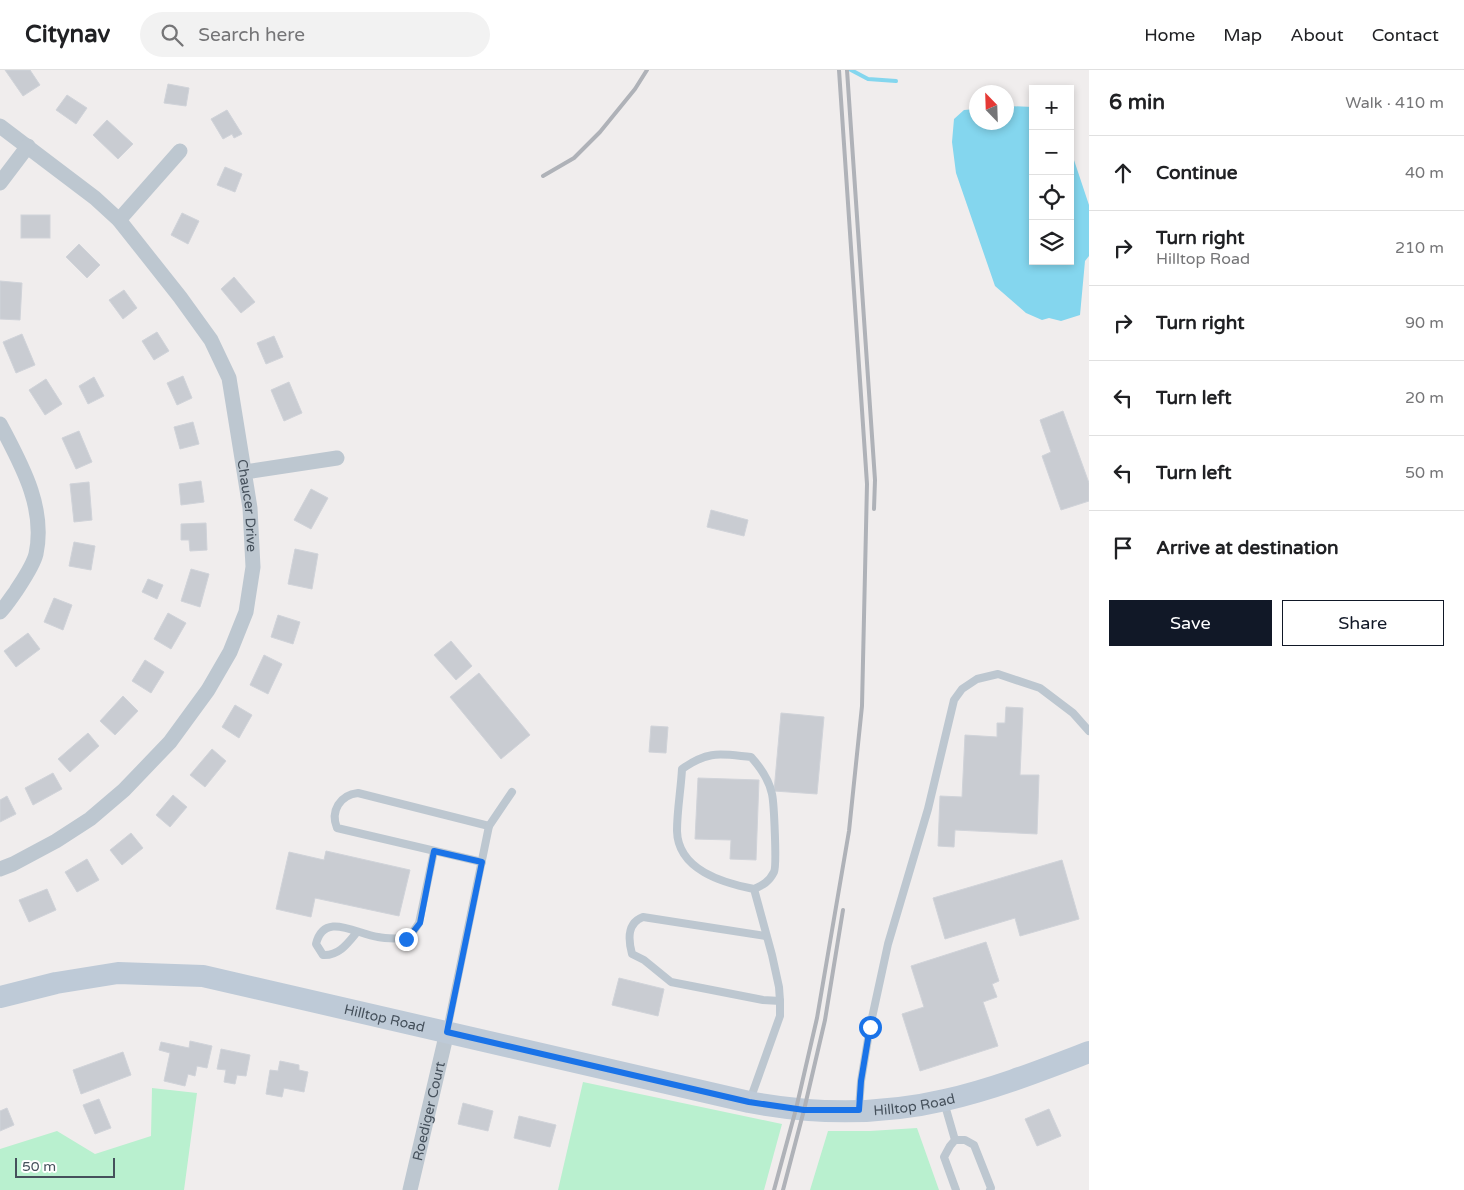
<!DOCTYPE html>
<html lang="en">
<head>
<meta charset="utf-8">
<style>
	:root { --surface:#fff; --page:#f2f2f2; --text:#202124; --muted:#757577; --line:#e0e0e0; --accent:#111827 }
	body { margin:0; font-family:"Varela Round",sans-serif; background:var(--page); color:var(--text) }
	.controls { position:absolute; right:15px; top:15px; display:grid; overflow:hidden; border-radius:0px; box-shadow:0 2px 8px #0003 }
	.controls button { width:45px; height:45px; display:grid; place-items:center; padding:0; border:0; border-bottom:1px solid var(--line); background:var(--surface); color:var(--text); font:25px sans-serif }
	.compass { position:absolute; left:969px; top:15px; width:45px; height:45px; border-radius:50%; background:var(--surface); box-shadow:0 2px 8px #0003; rotate:337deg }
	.scale { position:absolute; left:15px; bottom:12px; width:100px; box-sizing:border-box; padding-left:5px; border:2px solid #45505b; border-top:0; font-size:14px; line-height:18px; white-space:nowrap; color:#45505b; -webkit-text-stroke:4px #fff; paint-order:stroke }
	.stop { position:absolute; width:15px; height:15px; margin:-11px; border:4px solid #1a73e8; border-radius:50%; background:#fff }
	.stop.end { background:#1a73e8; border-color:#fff; box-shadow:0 1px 5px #0008 }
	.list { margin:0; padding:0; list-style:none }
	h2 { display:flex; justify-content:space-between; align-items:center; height:65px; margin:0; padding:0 20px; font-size:21px }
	h2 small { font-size:16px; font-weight:400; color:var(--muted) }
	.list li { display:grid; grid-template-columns:32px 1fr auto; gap:15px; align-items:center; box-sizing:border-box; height:75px; padding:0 20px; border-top:1px solid var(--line) }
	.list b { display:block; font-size:19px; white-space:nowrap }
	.list p { margin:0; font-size:16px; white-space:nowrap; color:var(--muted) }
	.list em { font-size:16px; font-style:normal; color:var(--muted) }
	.actions { display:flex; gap:10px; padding:15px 20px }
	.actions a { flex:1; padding:11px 0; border:1px solid var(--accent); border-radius:0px; text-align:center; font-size:18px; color:var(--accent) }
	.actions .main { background:var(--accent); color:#fff }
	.icon { flex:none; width:28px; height:28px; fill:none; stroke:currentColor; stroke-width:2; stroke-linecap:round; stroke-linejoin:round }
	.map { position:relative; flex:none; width:1089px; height:1120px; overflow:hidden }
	header { display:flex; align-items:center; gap:30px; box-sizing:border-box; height:70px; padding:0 25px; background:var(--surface); border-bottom:1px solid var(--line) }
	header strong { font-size:24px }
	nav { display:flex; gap:28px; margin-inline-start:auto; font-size:18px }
	.search { width:350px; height:45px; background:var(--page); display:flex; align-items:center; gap:12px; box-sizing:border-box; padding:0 18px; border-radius:28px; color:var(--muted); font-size:19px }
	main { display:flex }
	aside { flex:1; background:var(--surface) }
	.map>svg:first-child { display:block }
	.green { fill:#b9f0cf }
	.water { fill:#84d6ee }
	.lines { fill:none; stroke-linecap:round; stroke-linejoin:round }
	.stream { stroke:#84d6ee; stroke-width:4 }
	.building { fill:#c9ccd2; stroke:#d0d3d9 }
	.service { stroke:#bdc7d0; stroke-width:8 }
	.minor { stroke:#bdc7d0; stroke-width:15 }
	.secondary { stroke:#becad7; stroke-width:22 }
	.rail { stroke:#afb2b8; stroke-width:4 }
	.route { stroke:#1a73e8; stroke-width:6 }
	.labels { text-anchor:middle; stroke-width:5; stroke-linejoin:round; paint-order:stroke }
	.street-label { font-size:14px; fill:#45505b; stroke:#fff }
</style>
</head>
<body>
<header>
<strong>Citynav</strong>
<div class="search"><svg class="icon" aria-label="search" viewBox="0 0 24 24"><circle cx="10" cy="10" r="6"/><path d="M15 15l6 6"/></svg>Search here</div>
<nav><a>Home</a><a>Map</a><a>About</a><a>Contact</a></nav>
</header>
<main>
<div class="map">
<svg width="1089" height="1120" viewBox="0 0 1089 1120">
	<rect width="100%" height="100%" fill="#f0eded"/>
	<g class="green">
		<path d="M 583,1012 L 782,1054 L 764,1120 L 558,1120 Z"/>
		<path d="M 152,1018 L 197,1023 L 184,1120 L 0,1120 L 0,1079 L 57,1061 L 95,1084 L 151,1066 Z"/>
		<path d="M 917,1058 L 939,1120 L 810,1120 L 828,1061 L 870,1061 Z"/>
	</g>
	<path class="water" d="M 1007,36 L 1033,37 L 1033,191 L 1070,191 L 1070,78 L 1089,135 L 1089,186 L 1085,191 L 1080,245 L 1061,251 L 1049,248 L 1042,250 L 1026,243 L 995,216 L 956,103 L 952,72 L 954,49 L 964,40 L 976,39 L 976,52 L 1006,52 Z"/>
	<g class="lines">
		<path class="stream" d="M 851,0 L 868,9 L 896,11"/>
	</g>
	<g class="building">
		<path d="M 5,0 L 30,0 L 40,15 L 23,26 Z"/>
		<path d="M 168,14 L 189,18 L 186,36 L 164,33 Z"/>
		<path d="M 67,25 L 87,38 L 76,54 L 56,40 Z"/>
		<path d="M 227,40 L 242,64 L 234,68 L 232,64 L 223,69 L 211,49 Z"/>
		<path d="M 107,50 L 133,74 L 118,89 L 93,65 Z"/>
		<path d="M 225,97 L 242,104 L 235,122 L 217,115 Z"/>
		<path d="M 182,143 L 199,151 L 188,174 L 171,165 Z"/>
		<rect x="21" y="145" width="29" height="23"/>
		<path d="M 79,174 L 100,195 L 87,208 L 66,187 Z"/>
		<path d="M 234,207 L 255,232 L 241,243 L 221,219 Z"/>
		<path d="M 0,211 L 22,213 L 20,250 L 0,249 Z"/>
		<path d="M 124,220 L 137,238 L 123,249 L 109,230 Z"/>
		<path d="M 157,262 L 169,281 L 154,290 L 142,271 Z"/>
		<path d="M 22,264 L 35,295 L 16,303 L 3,272 Z"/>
		<path d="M 274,266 L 283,287 L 266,294 L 257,273 Z"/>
		<path d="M 183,306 L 192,328 L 177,335 L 167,313 Z"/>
		<path d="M 94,307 L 104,326 L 88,334 L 79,316 Z"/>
		<path d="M 46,309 L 62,334 L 45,345 L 29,320 Z"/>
		<path d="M 289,312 L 302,343 L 284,351 L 271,320 Z"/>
		<path d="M 1063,341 L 1089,413 L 1089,431 L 1061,440 L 1042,386 L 1051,382 L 1040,350 Z"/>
		<path d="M 193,352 L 199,374 L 180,379 L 174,357 Z"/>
		<path d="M 79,361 L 92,392 L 76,399 L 62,368 Z"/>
		<path d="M 201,411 L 204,432 L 181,435 L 179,414 Z"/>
		<path d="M 89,412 L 92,450 L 74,452 L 70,414 Z"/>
		<path d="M 311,419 L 328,428 L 311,459 L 294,450 Z"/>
		<path d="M 711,440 L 748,450 L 744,466 L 707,457 Z"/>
		<path d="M 206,453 L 207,480 L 190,481 L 189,470 L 181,470 L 181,454 Z"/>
		<path d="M 74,472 L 95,476 L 91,500 L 69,496 Z"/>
		<path d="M 295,479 L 318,484 L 312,519 L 288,514 Z"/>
		<path d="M 191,499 L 209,504 L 200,537 L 181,531 Z"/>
		<path d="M 148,509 L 163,515 L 157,529 L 142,522 Z"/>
		<path d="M 54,528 L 72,535 L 63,560 L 44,552 Z"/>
		<path d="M 168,543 L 186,553 L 171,579 L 154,569 Z"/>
		<path d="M 278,545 L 300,552 L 293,574 L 271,567 Z"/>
		<path d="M 28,563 L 40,579 L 16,597 L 4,581 Z"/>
		<path d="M 451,571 L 472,596 L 456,610 L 434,585 Z"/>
		<path d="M 264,585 L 282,594 L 268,624 L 250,615 Z"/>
		<path d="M 145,590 L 164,602 L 151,623 L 132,611 Z"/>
		<path d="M 479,603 L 530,665 L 501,689 L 450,627 Z"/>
		<path d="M 123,626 L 138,641 L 115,665 L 100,651 Z"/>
		<path d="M 235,635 L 252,645 L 239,668 L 222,657 Z"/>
		<path d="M 1006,637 L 1023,638 L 1020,705 L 1039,705 L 1037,764 L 955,760 L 954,777 L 938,776 L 940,726 L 962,727 L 965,665 L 997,667 L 997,653 L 1005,653 Z"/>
		<path d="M 781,643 L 824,647 L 817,724 L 774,721 Z"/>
		<path d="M 651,656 L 668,657 L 666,683 L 649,682 Z"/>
		<path d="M 88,663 L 99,676 L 70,702 L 58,689 Z"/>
		<path d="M 212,679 L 226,691 L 205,717 L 190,705 Z"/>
		<path d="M 53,703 L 62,719 L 33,735 L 25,718 Z"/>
		<path d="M 698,708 L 759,710 L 756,790 L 730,789 L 731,770 L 695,769 Z"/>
		<path d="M 173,725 L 187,737 L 170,757 L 156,745 Z"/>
		<path d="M 7,726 L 16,744 L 0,752 L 0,730 Z"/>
		<path d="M 131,763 L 143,778 L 122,795 L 110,780 Z"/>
		<path d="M 326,781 L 410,800 L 399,846 L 315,828 L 311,847 L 276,839 L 289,782 L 324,790 Z"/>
		<path d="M 87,789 L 99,810 L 77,822 L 65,802 Z"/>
		<path d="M 1062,790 L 1079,849 L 1020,866 L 1015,848 L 945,869 L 933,828 Z"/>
		<path d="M 47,819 L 56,840 L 29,852 L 19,830 Z"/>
		<path d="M 986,872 L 999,911 L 992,914 L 997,927 L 983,932 L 998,976 L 920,1001 L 902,944 L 924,937 L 911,896 Z"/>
		<path d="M 619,908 L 664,919 L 658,946 L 612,935 Z"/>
		<path d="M 190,971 L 212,976 L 207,998 L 197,996 L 195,1006 L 188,1004 L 185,1016 L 164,1011 L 170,983 L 159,980 L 161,972 L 189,978 Z"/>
		<path d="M 221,979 L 250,985 L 246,1006 L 237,1005 L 235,1014 L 224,1012 L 226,1000 L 217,999 Z"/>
		<path d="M 123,982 L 131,1005 L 81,1024 L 73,1000 Z"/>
		<path d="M 280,991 L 299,995 L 299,1000 L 308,1002 L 304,1022 L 284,1018 L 282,1027 L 266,1024 L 270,1000 L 278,1001 Z"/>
		<path d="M 99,1029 L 111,1058 L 95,1064 L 83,1035 Z"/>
		<path d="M 463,1033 L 493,1041 L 488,1061 L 458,1054 Z"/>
		<path d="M 7,1038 L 14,1055 L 0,1061 L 0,1041 Z"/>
		<path d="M 1049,1039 L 1061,1066 L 1037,1076 L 1025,1049 Z"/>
		<path d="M 519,1046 L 556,1055 L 550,1077 L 514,1068 Z"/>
	</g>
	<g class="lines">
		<g class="service">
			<path d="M 482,792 L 337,758 C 330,741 340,725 358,723 L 489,756"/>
			<path d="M 357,862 C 348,873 339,886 323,885 L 316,874 C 324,841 356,864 378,867 C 387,869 397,868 406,869 L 413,862 L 419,853 L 434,781"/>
			<path d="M 766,866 L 643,847 C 627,853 628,869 632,884 L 644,890 L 671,912 L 763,930 L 780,931"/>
			<path d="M 447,960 L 489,756 L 512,722"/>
			<path d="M 750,1030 L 780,946 L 780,931 L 779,917 L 772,885 L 754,819 C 723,813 678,800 677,761 C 677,740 681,719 682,699 C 709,680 720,684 751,687 C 761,698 769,710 772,724 C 774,733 777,796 774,802 C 769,812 763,815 754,819"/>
			<path d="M 944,1032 L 955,1070 L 950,1076 L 944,1087 L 956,1120"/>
			<path d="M 859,1038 L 861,1011 L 870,957 L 888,874 L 928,739 L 954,630 L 962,619 L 977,609 L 998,604 L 1040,618 L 1073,643 L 1089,661"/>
			<path d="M 955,1070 L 965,1070 L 974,1075 L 991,1118 L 990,1120"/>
		</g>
		<g class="minor">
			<path id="s1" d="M 0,56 L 95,128 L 119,150 L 180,227 L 211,270 L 229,308 L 250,438 L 253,497 L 246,542 L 230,582 L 208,620 L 170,672 L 124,720 L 90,749 L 56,771 L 13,794 L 0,799"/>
			<path d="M 0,113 L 28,76"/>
			<path d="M 119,150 L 180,81"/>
			<path d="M 0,354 C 21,394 46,437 36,484 C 33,496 23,510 16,521 C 11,528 6,536 0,542"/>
			<path d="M 245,402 L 337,388"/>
			<path id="s2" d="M 410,1120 L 447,962"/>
		</g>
		<path class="secondary" id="s3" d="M 0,927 L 56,913 L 118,903 L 203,906 L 749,1032 C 813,1044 881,1045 945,1030 C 994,1019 1042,1000 1089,982"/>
		<g class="rail">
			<path d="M 847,0 L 875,410 L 874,439"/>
			<path d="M 543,106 L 574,88 L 600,62 L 635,19 L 647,0"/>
			<path d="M 774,1120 L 796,1039 L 817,948 L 849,761 L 862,636 L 867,414 L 839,0"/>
			<path d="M 783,1120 L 804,1040 L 825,950 L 843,840"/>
		</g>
	</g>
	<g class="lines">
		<path class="route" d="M 406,869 L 413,862 L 420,853 L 434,781 L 482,792 L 447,962 L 749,1032 L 804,1040 L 859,1040 L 861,1011 L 870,957"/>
	</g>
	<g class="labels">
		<g class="street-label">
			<text dy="5" stroke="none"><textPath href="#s1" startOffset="474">Chaucer Drive</textPath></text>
			<text dy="5" stroke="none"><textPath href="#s3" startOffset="392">Hilltop Road</textPath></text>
			<text dy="5" stroke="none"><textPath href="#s3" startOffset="932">Hilltop Road</textPath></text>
			<text dy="5" stroke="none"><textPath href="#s2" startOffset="81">Roediger Court</textPath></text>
		</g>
	</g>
</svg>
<div class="controls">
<button>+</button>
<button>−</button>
<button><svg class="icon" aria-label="locate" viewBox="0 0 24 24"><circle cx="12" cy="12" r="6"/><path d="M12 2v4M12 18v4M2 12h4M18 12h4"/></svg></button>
<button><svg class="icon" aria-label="layers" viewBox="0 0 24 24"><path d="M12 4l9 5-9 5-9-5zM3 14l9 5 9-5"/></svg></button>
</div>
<svg class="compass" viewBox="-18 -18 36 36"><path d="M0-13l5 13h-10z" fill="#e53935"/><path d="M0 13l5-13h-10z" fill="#757577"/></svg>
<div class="scale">50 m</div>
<div class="stop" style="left:870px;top:957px"></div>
<div class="stop end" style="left:406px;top:869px"></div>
</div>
<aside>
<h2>6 min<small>Walk · 410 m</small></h2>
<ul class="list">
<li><svg class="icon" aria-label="ahead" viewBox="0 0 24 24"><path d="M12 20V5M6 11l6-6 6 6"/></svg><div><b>Continue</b></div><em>40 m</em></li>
<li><svg class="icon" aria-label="right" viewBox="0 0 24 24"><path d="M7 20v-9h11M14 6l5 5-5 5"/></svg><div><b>Turn right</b><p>Hilltop Road</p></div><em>210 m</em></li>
<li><svg class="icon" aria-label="right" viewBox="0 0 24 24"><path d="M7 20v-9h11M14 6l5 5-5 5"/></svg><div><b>Turn right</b></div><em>90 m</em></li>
<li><svg class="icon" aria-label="left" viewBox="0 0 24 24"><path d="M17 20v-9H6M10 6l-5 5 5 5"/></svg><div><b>Turn left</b></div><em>20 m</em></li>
<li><svg class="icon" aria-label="left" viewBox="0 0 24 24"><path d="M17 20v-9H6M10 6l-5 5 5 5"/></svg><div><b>Turn left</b></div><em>50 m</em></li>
<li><svg class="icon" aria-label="arrive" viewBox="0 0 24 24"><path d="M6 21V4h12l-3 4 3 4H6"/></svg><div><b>Arrive at destination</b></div></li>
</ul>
<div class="actions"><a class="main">Save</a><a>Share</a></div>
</aside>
</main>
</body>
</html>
